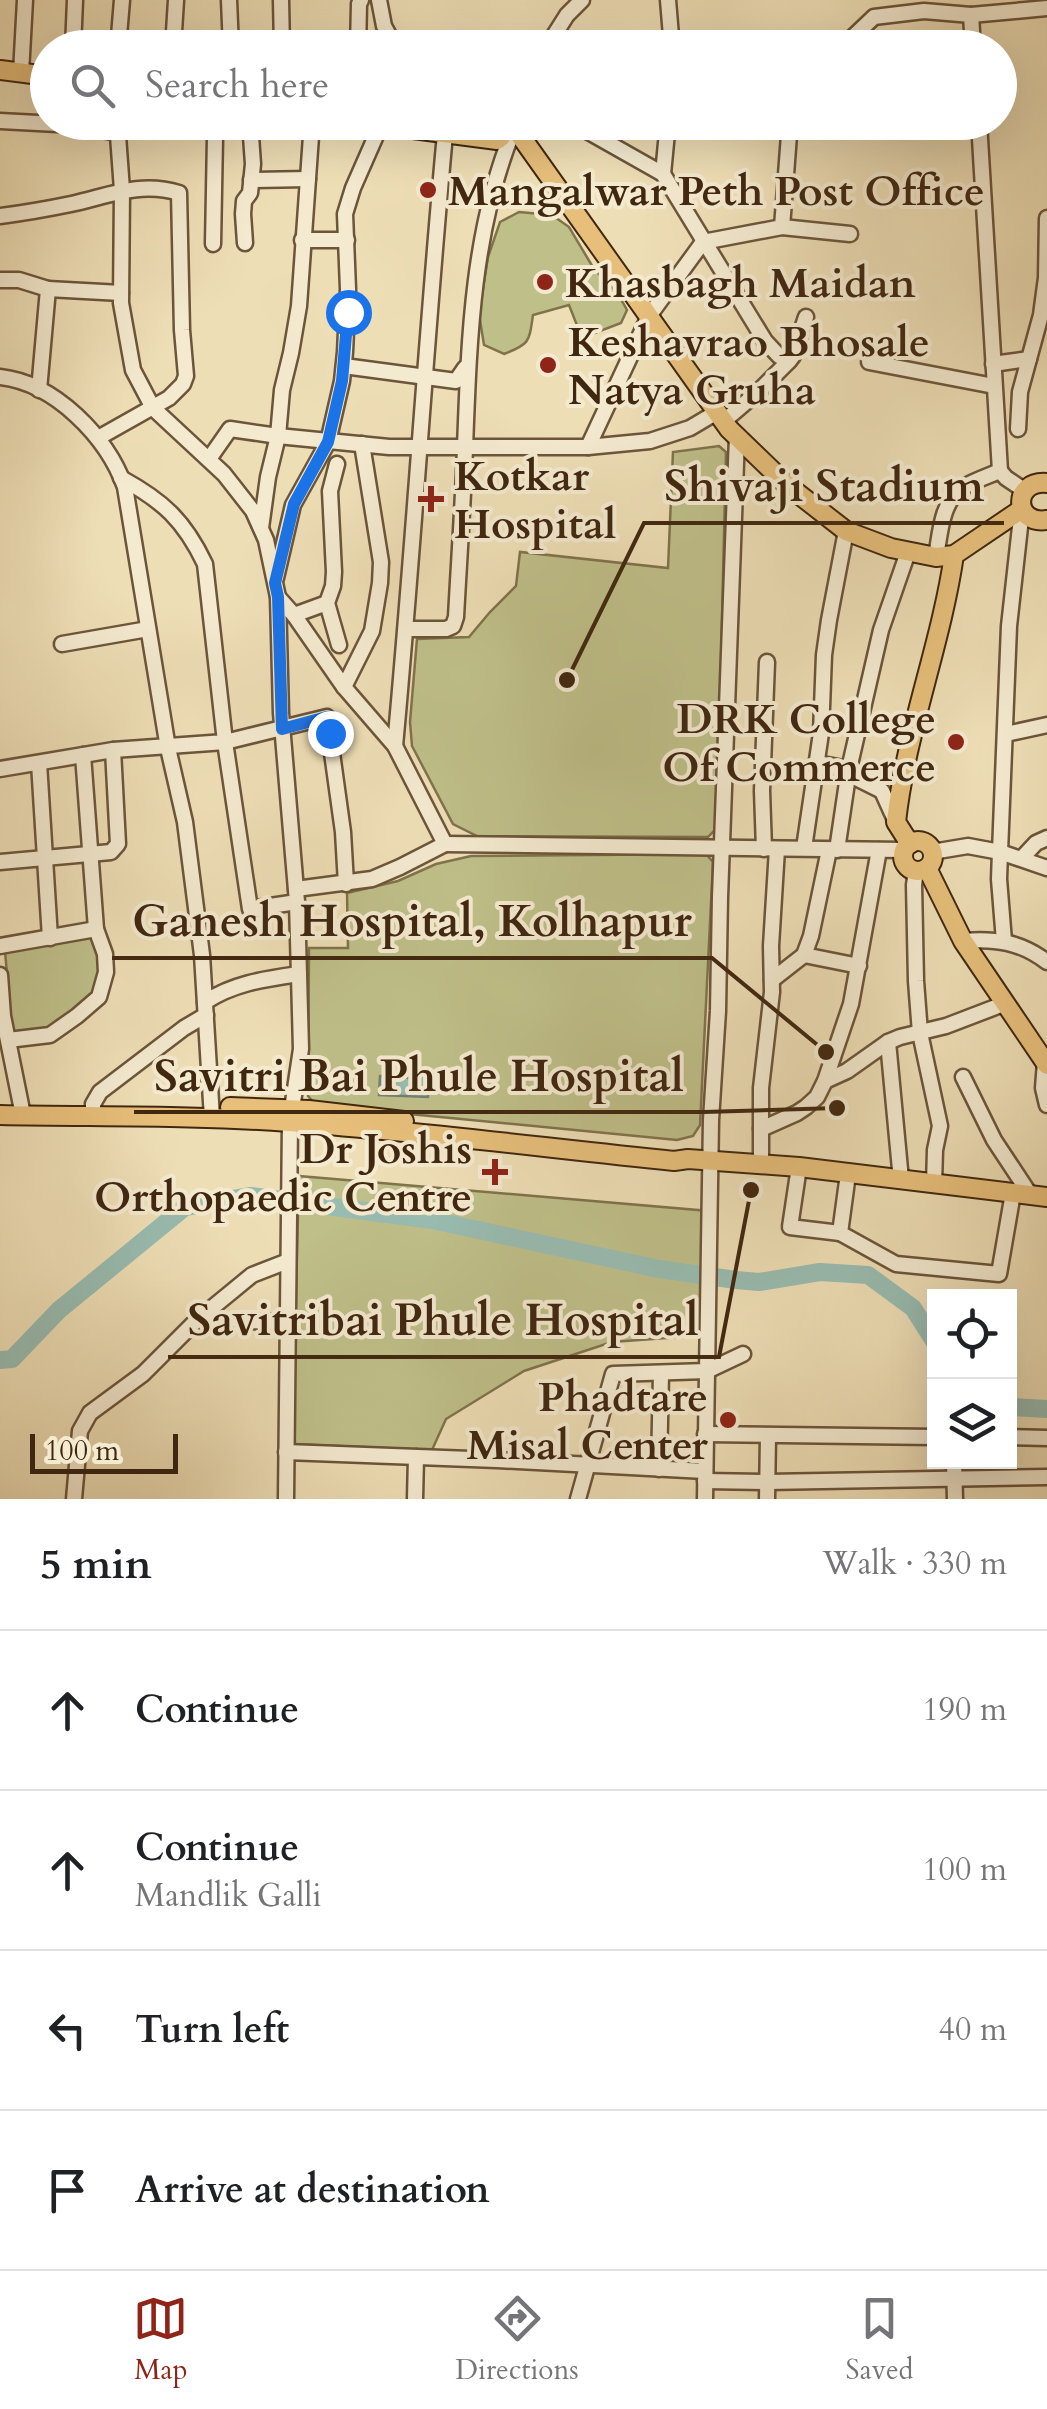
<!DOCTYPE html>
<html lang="en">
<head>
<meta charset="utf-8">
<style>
	:root { --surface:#fff; --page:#f2f2f2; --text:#202124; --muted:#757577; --line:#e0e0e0; --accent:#8f2418 }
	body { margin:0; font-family:Cardo,serif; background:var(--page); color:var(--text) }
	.controls { position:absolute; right:30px; bottom:30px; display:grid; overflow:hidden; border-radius:0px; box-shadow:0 10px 40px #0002 }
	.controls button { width:90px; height:90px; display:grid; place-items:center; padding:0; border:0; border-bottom:2px solid var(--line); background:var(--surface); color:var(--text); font:50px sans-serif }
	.scale { position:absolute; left:30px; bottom:25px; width:148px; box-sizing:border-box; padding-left:10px; border:5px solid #402710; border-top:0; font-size:28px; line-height:35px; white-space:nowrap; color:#402710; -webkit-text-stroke:8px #f4ead0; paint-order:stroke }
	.stop { position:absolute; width:30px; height:30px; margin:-22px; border:8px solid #1a73e8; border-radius:50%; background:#fff }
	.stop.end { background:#1a73e8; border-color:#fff; box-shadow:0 2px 10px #0008 }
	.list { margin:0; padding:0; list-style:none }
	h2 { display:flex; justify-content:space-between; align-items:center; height:130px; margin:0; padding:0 40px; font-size:42px }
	h2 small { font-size:32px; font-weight:400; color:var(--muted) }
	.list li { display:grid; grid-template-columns:65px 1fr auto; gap:30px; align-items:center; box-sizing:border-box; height:160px; padding:0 40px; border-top:2px solid var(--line) }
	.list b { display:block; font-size:38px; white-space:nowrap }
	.list p { margin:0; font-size:32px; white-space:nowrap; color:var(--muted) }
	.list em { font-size:32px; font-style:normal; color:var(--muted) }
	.icon { flex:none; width:55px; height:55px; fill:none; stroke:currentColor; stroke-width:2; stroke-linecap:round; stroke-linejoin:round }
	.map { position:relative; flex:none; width:1047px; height:1499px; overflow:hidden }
	.search { position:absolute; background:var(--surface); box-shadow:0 10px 40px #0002; left:30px; right:30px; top:30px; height:110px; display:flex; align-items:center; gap:25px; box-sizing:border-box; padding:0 35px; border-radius:55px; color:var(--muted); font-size:38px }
	.sheet { height:770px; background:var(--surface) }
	nav { display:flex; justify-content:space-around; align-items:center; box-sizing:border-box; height:140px; border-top:2px solid var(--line); background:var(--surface); font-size:28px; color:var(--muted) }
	nav a { display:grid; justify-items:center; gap:5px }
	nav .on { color:var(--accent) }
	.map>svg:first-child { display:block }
	.green { fill:#bfbf89; stroke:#80734c; stroke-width:2.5 }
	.water { fill:#99bcb1; stroke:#758071; stroke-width:2.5 }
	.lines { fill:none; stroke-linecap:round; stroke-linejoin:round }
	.river { stroke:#99bcb1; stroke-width:18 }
	.minor-casing { stroke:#6c553a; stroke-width:19 }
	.major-casing { stroke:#402710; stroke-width:22 }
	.minor { stroke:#f4ead0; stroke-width:14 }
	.major { stroke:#e7bf7b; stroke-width:18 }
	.route { stroke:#1a73e8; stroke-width:12 }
	.poi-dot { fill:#8f2418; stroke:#f4ead0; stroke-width:4 }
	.labels { text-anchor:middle; stroke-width:8; stroke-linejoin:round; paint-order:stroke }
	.poi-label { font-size:42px; font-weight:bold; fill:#402710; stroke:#f4ead0; text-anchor:start }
	.leader { fill:none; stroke:#402710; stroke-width:4 }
	.callout-dot { fill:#402710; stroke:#f4ead0; stroke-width:4 }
	.callout-label { font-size:45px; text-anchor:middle; font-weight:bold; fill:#402710; stroke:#f4ead0; stroke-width:8; stroke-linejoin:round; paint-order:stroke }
</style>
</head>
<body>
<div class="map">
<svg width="1047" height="1499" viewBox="0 0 1047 1499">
	<rect width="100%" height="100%" fill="#eedeb6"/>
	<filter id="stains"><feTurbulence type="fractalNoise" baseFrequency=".002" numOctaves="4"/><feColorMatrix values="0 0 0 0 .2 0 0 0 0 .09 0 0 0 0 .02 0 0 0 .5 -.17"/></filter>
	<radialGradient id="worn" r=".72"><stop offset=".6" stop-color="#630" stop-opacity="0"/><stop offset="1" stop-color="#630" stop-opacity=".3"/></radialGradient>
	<g class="green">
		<path d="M 519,212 L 552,215 L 569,227 L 594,269 L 618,294 L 627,310 L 621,323 L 582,338 L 569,305 L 533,315 C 529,342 530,344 504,354 L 484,345 L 479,314 L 488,257 L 500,222 Z"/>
		<path d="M 719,446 L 726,452 L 717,828 L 708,837 L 477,836 L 453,824 L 412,746 L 410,722 L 417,639 L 469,637 L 490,612 L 516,586 L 520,552 L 668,568 L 673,452 Z"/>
		<path d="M 706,854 L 713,862 L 700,1125 L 693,1136 L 677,1140 L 316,1105 L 308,1096 L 309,948 L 348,948 L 347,893 L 398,881 L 436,864 L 471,856 Z"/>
		<path d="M 92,937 L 97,943 L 102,970 L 96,993 L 67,1019 L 44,1030 L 12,1032 L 5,951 Z"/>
		<path d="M 299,1176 L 709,1211 L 707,1335 L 612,1342 L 524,1371 L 446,1419 L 432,1450 L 292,1444 Z"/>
	</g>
	<path class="water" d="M 413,1071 L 429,1072 L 428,1097 L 379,1095 L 380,1076 L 412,1078 Z"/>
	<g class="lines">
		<g class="river">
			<path d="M 0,1360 L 12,1359 L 59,1310 L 185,1207 L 251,1196 L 432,1220 L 659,1269 L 736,1280 L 759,1282 L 820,1272 L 868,1275 L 913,1308 L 934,1341"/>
			<path d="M 1010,1407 L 1047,1409"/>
		</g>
		<defs>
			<g id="minor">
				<path d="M 229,0 L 231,48"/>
				<path d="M 281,0 L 282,48"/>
				<path d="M 379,0 L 384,26 L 396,48"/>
				<path d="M 668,0 L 672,48"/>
				<path d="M 971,15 L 973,48"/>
				<path d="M 73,48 L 75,0"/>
				<path d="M 118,48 L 122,0"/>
				<path d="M 173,48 L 176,0"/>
				<path d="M 358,48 L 359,4 L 361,0"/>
				<path d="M 546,48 L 567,15 L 582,0"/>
				<path d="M 849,48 L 853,37 L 874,17 L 924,11 L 971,15 L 1047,8"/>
				<path d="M 21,73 L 25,0"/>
				<path d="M 0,121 L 76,125 L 117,133 L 147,122"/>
				<path d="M 117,122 L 122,190 L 121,303 L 133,370 L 153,408 L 224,474 L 253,511 L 266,540 L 278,597 L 281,713 L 297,902 L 301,1049 L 290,1122 L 286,1499"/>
				<path d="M 212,122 L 215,137 L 213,244"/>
				<path d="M 571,122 L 663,174 L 765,341 L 779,356 L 789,361 L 793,356 L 806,317"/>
				<path d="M 979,122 L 1000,471"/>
				<path d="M 663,174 L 668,122"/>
				<path d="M 251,180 L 308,179"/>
				<path d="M 0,216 C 24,213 47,209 71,204 C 108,196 140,181 179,193 L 182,330 L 186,376 L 183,384 L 169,398 L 98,438"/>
				<path d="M 782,227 L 850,234"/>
				<path d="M 302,240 L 347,240"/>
				<path d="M 245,243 L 243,214 L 244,201 L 250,193 L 253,164 L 250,122"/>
				<path d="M 0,280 L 19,280 L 48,289 L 39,390"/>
				<path d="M 48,289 L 121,293"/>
				<path d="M 869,362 L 994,386"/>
				<path d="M 993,364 L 1029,359 L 1041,315 L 1046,278 L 1047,218"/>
				<path d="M 344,366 L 456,381 L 465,368"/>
				<path d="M 0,377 C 55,383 107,437 125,487 L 168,748 L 185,822 L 202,955 L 212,1118"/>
				<path d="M 724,421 L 758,392 L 789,361"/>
				<path d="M 1018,429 L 1020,392 L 1029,359"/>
				<path d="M 588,447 L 649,316 L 703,242 L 782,227 L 790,122"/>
				<path d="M 209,459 L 230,429 L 278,436 L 389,447 L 588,447 L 650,441 L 690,428 L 717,412"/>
				<path d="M 337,464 L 330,491 L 334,572 L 333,586 L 327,603 L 339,645"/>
				<path d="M 1000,471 L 1006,478 L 1024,490"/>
				<path d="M 261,528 L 268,477 L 278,436 L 282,390 L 291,353 L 299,306 L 312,122"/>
				<path d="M 936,557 C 940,535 941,502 962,488 C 973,481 988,476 1000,471"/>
				<path d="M 276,578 L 293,505 L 328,442 L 342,381 L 345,352 L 348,289 L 345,214 L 353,188 L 382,122"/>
				<path d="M 278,597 L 294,615 L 344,687 L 395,746 L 445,844 L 400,867 L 372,879 L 296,889"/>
				<path d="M 294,615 L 327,603"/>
				<path d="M 406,629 L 446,629 L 453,626 L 456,617 C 459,561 463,504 465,448 C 469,341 472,231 513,131"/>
				<path d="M 62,644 L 148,629"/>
				<path d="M 344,687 L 372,631 L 380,583 L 381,562 L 362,444"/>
				<path d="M 1006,734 L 1047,725"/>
				<path d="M 395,746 C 414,542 426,338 445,134"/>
				<path d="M 39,763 L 50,938"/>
				<path d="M 817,763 L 849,769 L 837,850"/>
				<path d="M 0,769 L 113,750 L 225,742 L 205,564 C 184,520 163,501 121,478"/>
				<path d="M 896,822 L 882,791 L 856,778 L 849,769 L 881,630 L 908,552"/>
				<path d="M 445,844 L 904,850"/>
				<path d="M 804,848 L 821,733 L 824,655 L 829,620 L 846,531"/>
				<path d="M 764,849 L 762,791 L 767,662"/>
				<path d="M 932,852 L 968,846 L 1000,852 L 1047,868"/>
				<path d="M 1022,858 L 1036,843 L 1047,838"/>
				<path d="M 0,862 L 111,852 L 118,844 L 113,750"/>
				<path d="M 916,871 L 914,885 L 916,981 L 920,1033 L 940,1126 L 935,1150 L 934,1184"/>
				<path d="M 297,902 L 250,909 L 225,742 L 327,717 L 343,832 L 346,884"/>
				<path d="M 963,941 C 995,938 1021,942 1047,962"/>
				<path d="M 1004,941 L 999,879 L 1000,852 L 1009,626 L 1022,509"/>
				<path d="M 0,946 L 96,929"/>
				<path d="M 804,955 L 859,966"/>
				<path d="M 0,975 L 3,1016 L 23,1115"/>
				<path d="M 772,980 L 804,955 L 811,936 L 829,850"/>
				<path d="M 205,1002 C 234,983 265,979 299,974"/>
				<path d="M 8,1040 L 50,1035 L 77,1016 L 99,997 L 106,972 L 105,954 L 96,929 L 83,755"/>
				<path d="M 888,1042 L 901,1180"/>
				<path d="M 1045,1062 L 1043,1088 L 1047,1105"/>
				<path d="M 963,1077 L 994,1140 L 1031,1196"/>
				<path d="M 825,1081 L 847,1071 L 888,1042 L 900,1037 L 946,1026 L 1006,1003"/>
				<path d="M 93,1115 L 93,1104 L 100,1092 L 184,1028 L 206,1015"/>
				<path d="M 761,1129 L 761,1088 L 772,992 L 771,946 L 777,849"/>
				<path d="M 761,1165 L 761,1129 L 797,1113 L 806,1107 L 817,1097 L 825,1081 L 851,1004 L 879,850"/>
				<path d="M 799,1167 L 790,1227 L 840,1233"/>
				<path d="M 848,1174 L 840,1233 L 896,1264 L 999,1274 L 1013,1193"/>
				<path d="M 238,1321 L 288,1322"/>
				<path d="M 705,1434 L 934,1437"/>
				<path d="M 1010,1437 L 1047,1438"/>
				<path d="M 286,1452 L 497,1460 L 705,1471"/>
				<path d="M 954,1462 L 955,1499"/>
				<path d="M 659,1469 L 661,1373"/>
				<path d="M 705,1481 L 767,1482 L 1047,1477"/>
				<path d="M 74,1499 L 80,1431 L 90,1413 L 143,1374 L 196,1321 L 252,1275 L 288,1261"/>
				<path d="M 415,1499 L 416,1457"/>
				<path d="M 578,1499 L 613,1374 L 707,1371 L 743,1354"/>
				<path d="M 705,1499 L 711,1120 L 718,1011 L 720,897 L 737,436"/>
				<path d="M 767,1499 L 768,1436"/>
			</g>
			<g id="major">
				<path d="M 0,70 L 48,76"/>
				<path d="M 395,122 L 413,129 L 497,140 L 501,137 L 506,126"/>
				<path d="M 517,131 L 729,429 L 787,485 L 846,531 L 891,548 L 936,557 L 954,555 L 1022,509"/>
				<path d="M 1047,483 C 1012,480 1013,525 1047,520"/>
				<circle cx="918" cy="856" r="15"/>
				<path d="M 910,844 L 896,822 C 906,731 941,645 954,555"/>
				<path d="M 927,868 L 963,941 L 1047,1065"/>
				<path d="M 230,1107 L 309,1110 L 404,1121"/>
				<path d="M 0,1115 C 96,1117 192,1115 289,1122 C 417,1131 546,1148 674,1161 L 688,1159 L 799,1167 L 1047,1197"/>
			</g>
		</defs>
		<use href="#minor" class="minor-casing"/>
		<use href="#major" class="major-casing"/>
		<use href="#minor" class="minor"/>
		<use href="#major" class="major"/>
	</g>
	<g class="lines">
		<path class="route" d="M 330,733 L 327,717 L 282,729 L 278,597 L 275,583 L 294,504 L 328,442 L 342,381 L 348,312"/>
	</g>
	<g class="poi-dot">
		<circle cx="428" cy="190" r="10"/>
		<circle cx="545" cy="282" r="10"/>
		<circle cx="548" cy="365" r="10"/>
		<path d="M426 484h10v10h10v10h-10v10h-10v-10h-10v-10h10z"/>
		<circle cx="956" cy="742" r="10"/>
		<path d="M490 1157h10v10h10v10h-10v10h-10v-10h-10v-10h10z"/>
		<circle cx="728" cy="1420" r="10"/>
	</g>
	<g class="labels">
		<g class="poi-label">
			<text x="448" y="205">Mangalwar Peth Post Office</text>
			<text x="565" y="297">Khasbagh Maidan</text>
			<text x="568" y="356">Keshavrao Bhosale<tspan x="568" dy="48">Natya Gruha</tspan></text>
			<text x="454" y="490">Kotkar<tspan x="454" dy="48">Hospital</tspan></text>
			<text x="936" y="733" text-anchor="end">DRK College<tspan x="936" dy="48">Of Commerce</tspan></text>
			<text x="472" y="1163" text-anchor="end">Dr Joshis<tspan x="472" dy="48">Orthopaedic Centre</tspan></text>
			<text x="708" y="1411" text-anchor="end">Phadtare<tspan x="708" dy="48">Misal Center</tspan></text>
		</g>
	</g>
	<path class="leader" d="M567 680L644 523H1004M826 1052L712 958H112M837 1108L704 1112H134M751 1190L719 1357H168"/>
	<g class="callout-dot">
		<circle cx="567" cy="680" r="10"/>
		<circle cx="826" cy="1052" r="10"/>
		<circle cx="837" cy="1108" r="10"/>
		<circle cx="751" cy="1190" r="10"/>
	</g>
	<g class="callout-label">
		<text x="824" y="501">Shivaji Stadium</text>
		<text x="412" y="936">Ganesh Hospital, Kolhapur</text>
		<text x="419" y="1091">Savitri Bai Phule Hospital</text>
		<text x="443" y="1335">Savitribai Phule Hospital</text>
	</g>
	<rect width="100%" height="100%" filter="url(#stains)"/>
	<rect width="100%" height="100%" fill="url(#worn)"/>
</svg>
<div class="controls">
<button><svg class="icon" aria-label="locate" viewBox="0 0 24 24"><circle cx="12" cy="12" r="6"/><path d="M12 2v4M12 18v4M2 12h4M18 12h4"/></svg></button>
<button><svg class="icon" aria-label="layers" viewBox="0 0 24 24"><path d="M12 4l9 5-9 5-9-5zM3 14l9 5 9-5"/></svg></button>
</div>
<div class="scale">100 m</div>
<div class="stop" style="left:348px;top:312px"></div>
<div class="stop end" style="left:330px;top:733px"></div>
<div class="search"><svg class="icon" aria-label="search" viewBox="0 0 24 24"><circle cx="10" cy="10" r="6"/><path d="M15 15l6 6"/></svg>Search here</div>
</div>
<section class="sheet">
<h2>5 min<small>Walk · 330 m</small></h2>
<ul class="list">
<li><svg class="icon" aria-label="ahead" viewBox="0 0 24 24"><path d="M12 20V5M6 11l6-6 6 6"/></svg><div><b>Continue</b></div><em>190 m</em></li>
<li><svg class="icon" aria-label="ahead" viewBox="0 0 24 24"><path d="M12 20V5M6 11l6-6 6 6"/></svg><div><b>Continue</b><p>Mandlik Galli</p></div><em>100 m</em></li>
<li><svg class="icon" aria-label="left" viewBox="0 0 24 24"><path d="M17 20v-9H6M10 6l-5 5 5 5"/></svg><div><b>Turn left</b></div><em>40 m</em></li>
<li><svg class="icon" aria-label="arrive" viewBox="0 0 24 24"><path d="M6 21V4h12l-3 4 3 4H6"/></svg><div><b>Arrive at destination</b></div></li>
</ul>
</section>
<nav>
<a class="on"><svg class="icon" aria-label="map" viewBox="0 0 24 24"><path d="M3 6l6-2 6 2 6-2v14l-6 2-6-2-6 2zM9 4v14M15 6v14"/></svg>Map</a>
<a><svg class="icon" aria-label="directions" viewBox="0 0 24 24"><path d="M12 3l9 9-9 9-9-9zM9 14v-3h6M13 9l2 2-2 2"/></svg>Directions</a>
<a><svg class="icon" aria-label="saved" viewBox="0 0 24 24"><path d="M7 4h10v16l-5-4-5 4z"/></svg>Saved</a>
</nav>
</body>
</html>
